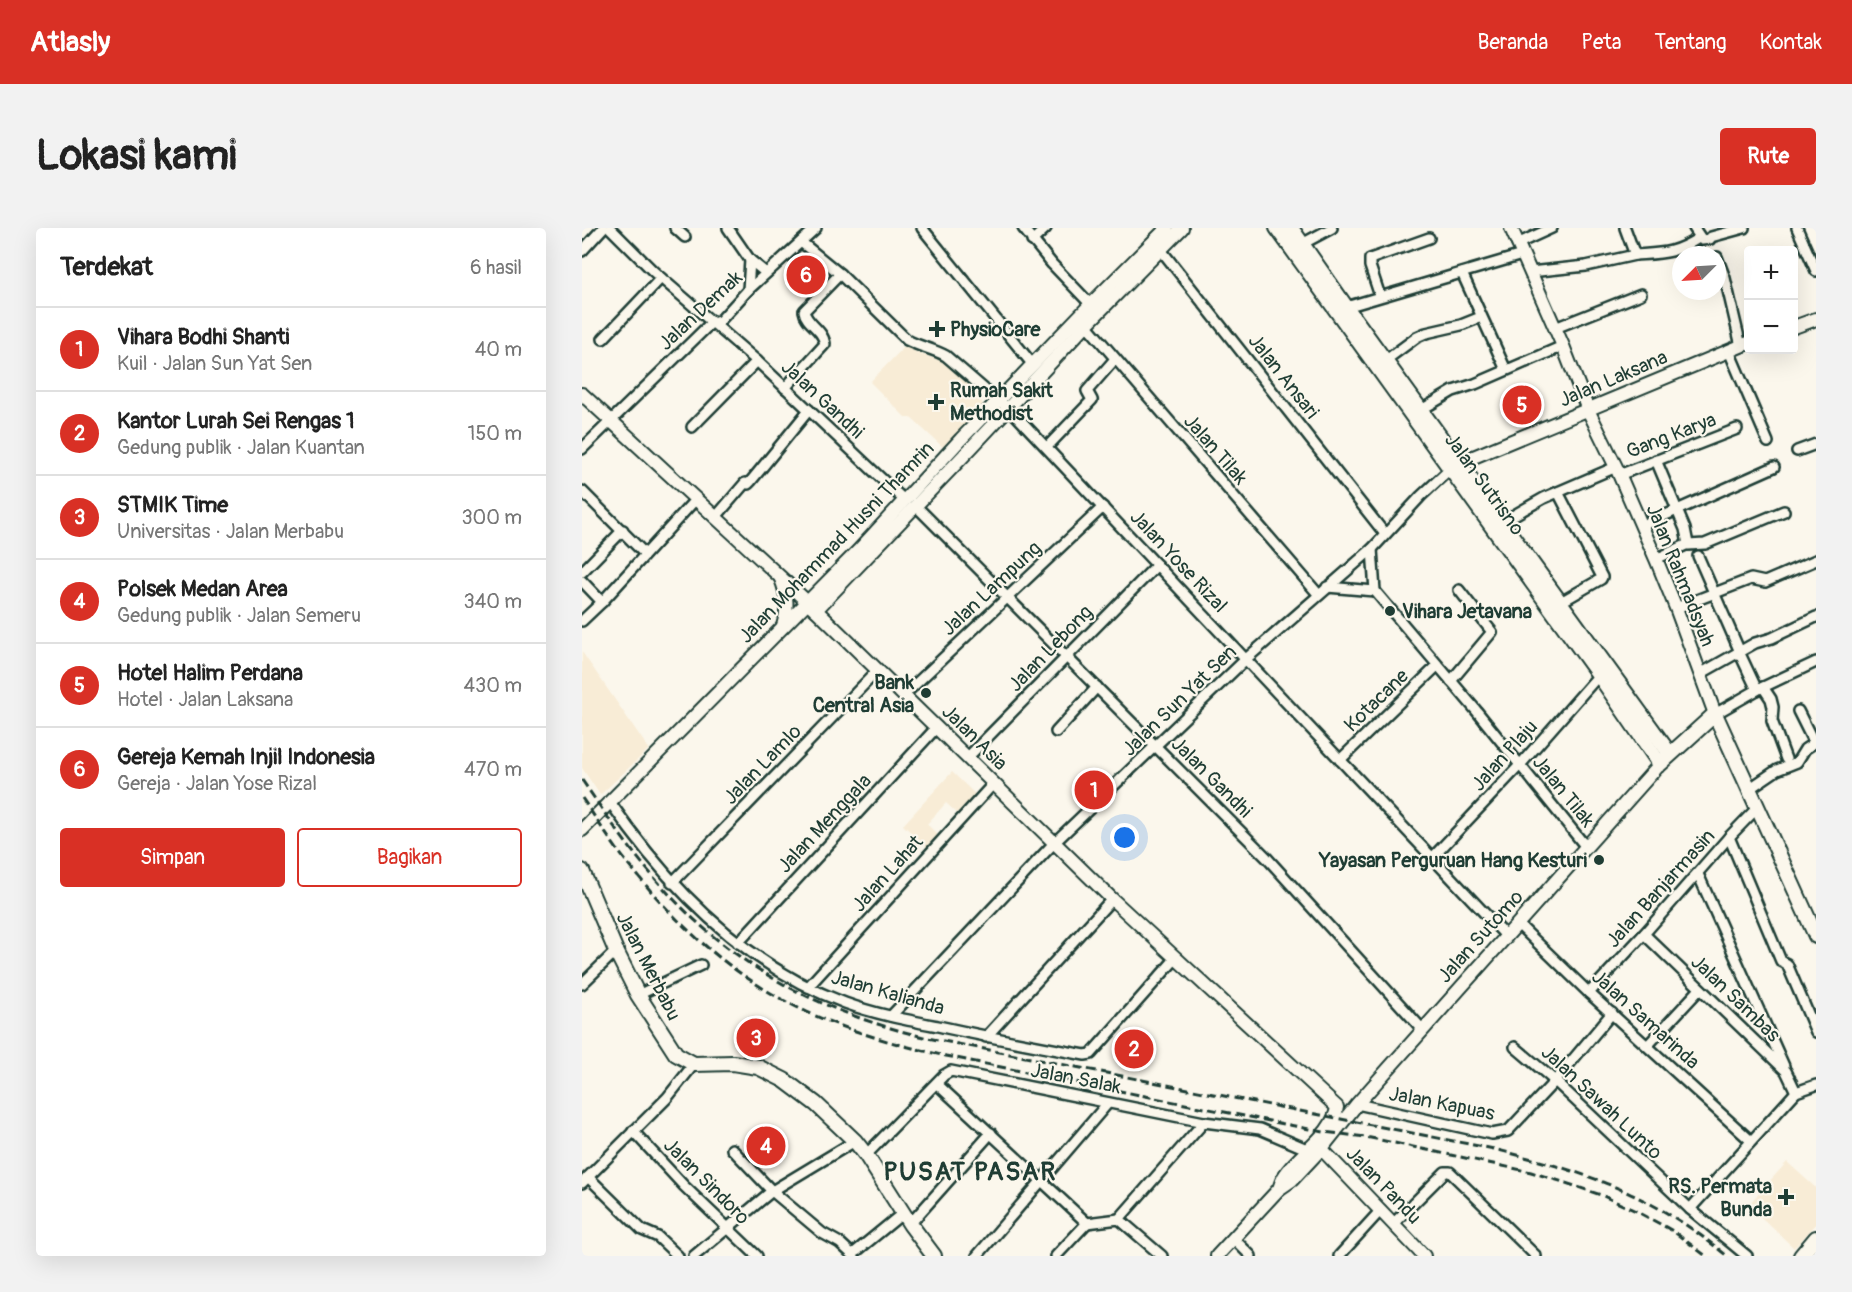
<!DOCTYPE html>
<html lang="id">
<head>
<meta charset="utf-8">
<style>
	:root { --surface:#fff; --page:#f2f2f2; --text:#222; --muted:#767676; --line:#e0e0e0; --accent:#d93025 }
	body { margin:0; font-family:Pangolin,sans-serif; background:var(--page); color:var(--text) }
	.controls { position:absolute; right:18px; top:18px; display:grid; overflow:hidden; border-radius:6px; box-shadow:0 6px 24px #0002 }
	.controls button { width:54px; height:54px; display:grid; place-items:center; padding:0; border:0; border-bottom:2px solid var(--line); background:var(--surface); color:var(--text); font:30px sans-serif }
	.compass { position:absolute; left:1090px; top:18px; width:54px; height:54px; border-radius:50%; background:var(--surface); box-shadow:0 6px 24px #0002; rotate:246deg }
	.you { position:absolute; left:543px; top:610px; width:21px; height:21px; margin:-15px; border:4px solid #fff; border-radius:50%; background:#1a73e8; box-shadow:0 0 0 9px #1a73e833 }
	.badge { display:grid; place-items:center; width:39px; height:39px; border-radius:50%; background:var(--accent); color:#fff; font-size:20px; font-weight:700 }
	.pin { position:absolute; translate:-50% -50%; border:3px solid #fff; box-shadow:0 2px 6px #0006 }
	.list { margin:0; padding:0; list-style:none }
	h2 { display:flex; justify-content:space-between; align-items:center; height:78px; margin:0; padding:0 24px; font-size:26px }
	h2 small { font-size:20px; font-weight:400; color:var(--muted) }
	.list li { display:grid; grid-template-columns:39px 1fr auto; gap:18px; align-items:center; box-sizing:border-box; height:84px; padding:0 24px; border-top:2px solid var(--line) }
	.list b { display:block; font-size:22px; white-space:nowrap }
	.list p { margin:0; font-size:20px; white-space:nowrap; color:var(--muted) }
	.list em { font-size:20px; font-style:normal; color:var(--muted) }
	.actions { display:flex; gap:12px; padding:18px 24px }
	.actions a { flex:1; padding:14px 0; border:2px solid var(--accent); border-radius:6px; text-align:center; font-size:21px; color:var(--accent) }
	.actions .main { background:var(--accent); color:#fff }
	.map { position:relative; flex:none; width:1234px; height:1028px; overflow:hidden; border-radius:6px }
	header { display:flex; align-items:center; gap:36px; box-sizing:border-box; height:84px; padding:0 30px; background:var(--accent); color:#fff }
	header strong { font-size:28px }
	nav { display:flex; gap:33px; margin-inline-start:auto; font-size:21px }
	.intro { display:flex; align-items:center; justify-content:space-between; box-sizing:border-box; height:144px; padding:0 36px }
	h1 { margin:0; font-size:42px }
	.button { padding:15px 27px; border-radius:6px; background:var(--accent); color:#fff; font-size:21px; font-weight:700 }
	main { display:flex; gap:36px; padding:0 36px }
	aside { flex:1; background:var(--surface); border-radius:6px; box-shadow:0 6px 24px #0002 }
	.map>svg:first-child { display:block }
	.built { fill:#f8ecd6 }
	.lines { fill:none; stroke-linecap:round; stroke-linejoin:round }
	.street-casing { stroke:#1f3d34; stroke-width:14 }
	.secondary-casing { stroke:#1f3d34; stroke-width:16 }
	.primary-casing { stroke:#1f3d34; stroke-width:18 }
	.street { stroke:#fbf7ec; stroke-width:9 }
	.secondary { stroke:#fbf7ec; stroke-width:12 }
	.primary { stroke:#fbf7ec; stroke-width:14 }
	.rail { stroke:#1f3d34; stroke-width:3; stroke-dasharray:9 4.5; stroke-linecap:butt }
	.poi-dot { fill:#1f3d34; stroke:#fbf7ec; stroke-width:2 }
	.labels { text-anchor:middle; stroke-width:4.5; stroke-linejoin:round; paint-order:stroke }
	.street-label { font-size:20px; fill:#1f3d34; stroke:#fbf7ec }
	.poi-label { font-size:20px; font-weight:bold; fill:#1f3d34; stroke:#fbf7ec; text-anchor:start }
	.district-label { font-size:26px; font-weight:bold; letter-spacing:1.5px; fill:#1f3d34; stroke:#fbf7ec }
</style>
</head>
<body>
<header>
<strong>Atlasly</strong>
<nav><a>Beranda</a><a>Peta</a><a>Tentang</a><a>Kontak</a></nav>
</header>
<div class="intro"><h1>Lokasi kami</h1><a class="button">Rute</a></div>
<main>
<aside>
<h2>Terdekat<small>6 hasil</small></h2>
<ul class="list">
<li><span class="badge">1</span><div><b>Vihara Bodhi Shanti</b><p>Kuil · Jalan Sun Yat Sen</p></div><em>40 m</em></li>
<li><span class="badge">2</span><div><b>Kantor Lurah Sei Rengas 1</b><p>Gedung publik · Jalan Kuantan</p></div><em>150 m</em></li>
<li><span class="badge">3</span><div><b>STMIK Time</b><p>Universitas · Jalan Merbabu</p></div><em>300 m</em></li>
<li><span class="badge">4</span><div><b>Polsek Medan Area</b><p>Gedung publik · Jalan Semeru</p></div><em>340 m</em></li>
<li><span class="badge">5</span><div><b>Hotel Halim Perdana</b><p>Hotel · Jalan Laksana</p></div><em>430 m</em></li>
<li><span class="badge">6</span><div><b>Gereja Kemah Injil Indonesia</b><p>Gereja · Jalan Yose Rizal</p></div><em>470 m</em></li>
</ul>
<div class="actions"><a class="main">Simpan</a><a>Bagikan</a></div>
</aside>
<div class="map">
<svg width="1234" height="1028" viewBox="0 0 1234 1028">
	<rect width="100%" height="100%" fill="#fbf7ec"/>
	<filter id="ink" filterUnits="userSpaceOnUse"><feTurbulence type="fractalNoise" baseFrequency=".0167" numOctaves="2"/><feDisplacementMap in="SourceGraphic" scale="12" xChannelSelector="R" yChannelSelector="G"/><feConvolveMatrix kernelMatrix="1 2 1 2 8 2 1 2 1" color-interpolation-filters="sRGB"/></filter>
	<g filter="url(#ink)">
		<g class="built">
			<path d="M 324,117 L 335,125 L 360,133 L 399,168 L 401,180 L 363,221 L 329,190 L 324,190 L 288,154 Z"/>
			<path d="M 0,424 L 67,521 L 18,567 L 0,540 Z"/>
			<path d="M 370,544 L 394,567 L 376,586 L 364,575 L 345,596 L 357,608 L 346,620 L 321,597 Z"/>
			<path d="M 1205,934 L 1234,960 L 1234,996 L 1212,1020 L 1166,977 Z"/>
		</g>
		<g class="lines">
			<defs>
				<g id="street">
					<path d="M 28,0 L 71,43 L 175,133 L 322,272"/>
					<path d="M 93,0 L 103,9"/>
					<path d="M 146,0 L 168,32 L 184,45"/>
					<path d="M 340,0 L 451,137"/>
					<path d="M 441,0 L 470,36 L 513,81"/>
					<path d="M 1043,0 L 1053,27 C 1082,25 1091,26 1117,10"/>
					<path d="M 1112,0 L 1120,12 L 1128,11 L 1129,9 L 1162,0"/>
					<path d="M 1215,0 L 1234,43"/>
					<path d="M 450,13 L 464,0"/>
					<path d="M 219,14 L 258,46 L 325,112 C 338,119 352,121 364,128 L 416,173 L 427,180 L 924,708"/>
					<path d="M 720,16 L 750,0"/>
					<path d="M 935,16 L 970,0"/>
					<path d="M 576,18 L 803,306"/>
					<path d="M 0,23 L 21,0"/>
					<path d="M 1135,29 L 1143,50 L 1159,118"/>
					<path d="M 948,44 L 1004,38 L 1053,27"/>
					<path d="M 880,45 L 924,142"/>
					<path d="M 166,62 L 168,32"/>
					<path d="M 798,68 L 788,38 L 788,31 L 847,10"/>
					<path d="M 764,79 L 940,27"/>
					<path d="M 502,94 L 737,367"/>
					<path d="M 135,96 L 166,62 L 234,0"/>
					<path d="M 973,100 L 1059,66"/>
					<path d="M 21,111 L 79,50"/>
					<path d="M 1147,123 L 1186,214"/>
					<path d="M 804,132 L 835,109 L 844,105 L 879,97 L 899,89"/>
					<path d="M 203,160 L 243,116 C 241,101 224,96 222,83 L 258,46"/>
					<path d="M 839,182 L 871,163 L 893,156 L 981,118"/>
					<path d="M 110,199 L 175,133"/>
					<path d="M 465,219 L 510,172 L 505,163 L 533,131"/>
					<path d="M 0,221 L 131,93"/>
					<path d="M 1215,223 L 1234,216"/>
					<path d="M 1037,247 L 1155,201"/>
					<path d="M 0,263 L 63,326"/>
					<path d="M 976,264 L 1020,349 L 1019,351 L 979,374"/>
					<path d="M 334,278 L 685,630 L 841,802"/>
					<path d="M 133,290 L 163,255 L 166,256 L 169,253 L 227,182"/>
					<path d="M 920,294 L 962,270 L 1034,239"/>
					<path d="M 1059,298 L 1192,239"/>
					<path d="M 1106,317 L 1123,316 L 1202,283"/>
					<path d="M 790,321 L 793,363 L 893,481 L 1004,619"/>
					<path d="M 1116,328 L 1158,424"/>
					<path d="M 1074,331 L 1106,316 L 1103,301 L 1074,232"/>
					<path d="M 0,344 L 41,302"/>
					<path d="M 0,353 L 20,374"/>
					<path d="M 745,359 L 793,363"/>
					<path d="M 1094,380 L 1169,351 L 1183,354 L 1234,332"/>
					<path d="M 0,393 L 20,374 L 113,272"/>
					<path d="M 1159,428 L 1175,462"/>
					<path d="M 1118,446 L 1173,415 L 1190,410 L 1234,389"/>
					<path d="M 869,453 L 910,404 L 877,362"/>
					<path d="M 1181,459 L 1189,471 L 1191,479 L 1190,493 L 1204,531"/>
					<path d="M 322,467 L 521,279"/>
					<path d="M 1133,486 L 1175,462 L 1234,434"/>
					<path d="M 474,504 L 515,459"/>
					<path d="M 386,529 L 575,337"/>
					<path d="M 758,532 L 855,438"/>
					<path d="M 1167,561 L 1195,542 L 1215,534 L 1223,521 L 1232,515 L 1216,483"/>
					<path d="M 28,574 C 87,660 164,738 263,775 C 293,786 325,792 356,798 C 405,809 454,818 503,827 L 509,826 L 594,730"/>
					<path d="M 1147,609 L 1199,733 L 1205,736 L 1234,804"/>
					<path d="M 850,630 L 938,537 L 1017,447"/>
					<path d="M 1116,646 L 1202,838"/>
					<path d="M 90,655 L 296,442"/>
					<path d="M 936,696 L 1007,765 L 1169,913"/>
					<path d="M 1062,706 L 1204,843 L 1214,864"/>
					<path d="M 156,715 L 355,499"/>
					<path d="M 0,756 L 34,723"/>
					<path d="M 226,759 L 412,555"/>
					<path d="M 1007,765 L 1062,706 L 1147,609 L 1176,579"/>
					<path d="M 56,767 L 119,737"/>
					<path d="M 309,788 L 473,614 L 664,431 L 790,321 L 839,268 L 868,241"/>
					<path d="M 404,809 L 530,671"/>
					<path d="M 1066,817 L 1118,761"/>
					<path d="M 933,819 L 973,853 L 1108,981 L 1165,1028"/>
					<path d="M 355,856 L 505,995"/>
					<path d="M 775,876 L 910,906 L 926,903 L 973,853 L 1030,785"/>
					<path d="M 51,903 L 102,958 L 175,1028"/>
					<path d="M 150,921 L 190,963 L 240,1005 L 258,1015 L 272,1028"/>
					<path d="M 284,927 L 362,847 L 369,843 L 622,894 L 678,901 L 727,922"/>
					<path d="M 6,949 L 60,1002 L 76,1009 L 96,1028"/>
					<path d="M 0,955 L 85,870 L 112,836"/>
					<path d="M 1108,981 L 1214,864 L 1234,857"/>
					<path d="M 537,991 L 622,894"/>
					<path d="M 505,995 L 537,991 L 580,1028"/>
					<path d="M 812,995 L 863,944 L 868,944 L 954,1028"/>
					<path d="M 328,996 L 409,905"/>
					<path d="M 651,1010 L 669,1028"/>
					<path d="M 271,1026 L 321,985"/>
					<path d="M 112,1028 L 190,963 L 273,913"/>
					<path d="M 395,1028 L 526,875"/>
					<path d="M 474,1028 L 505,995"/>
					<path d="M 757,1028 L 799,982"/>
				</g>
				<g id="secondary">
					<path d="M 929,0 L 981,118 L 1006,182 L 1034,239 L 1074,331 L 1094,380 L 1133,486"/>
					<path d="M 1212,99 L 1234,91"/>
					<path d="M 0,166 L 234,382 L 530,671 L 755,879 C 752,906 716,926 703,947 C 700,951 699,956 697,961"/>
					<path d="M 877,235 L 1166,115"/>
					<path d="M 199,351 C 206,368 206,381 201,398"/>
					<path d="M 234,382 L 389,220 L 504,97 L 600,0"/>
					<path d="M 0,602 L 276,323 L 379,211 L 509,76 L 585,0"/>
					<path d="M 734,915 L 842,1028"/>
					<path d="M 635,1028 L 697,961 L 710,952 L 740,920 L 775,876 L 1078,536"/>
				</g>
				<g id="primary">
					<path d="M 695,0 L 1017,447 L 1078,536 L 1133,486 L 1234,708"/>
					<path d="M 709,0 L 764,79 L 1088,526"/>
					<path d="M 0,643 L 34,723 L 56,767 L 94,826 L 112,836 L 151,835 L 176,839 L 202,852 L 234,876 L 273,913 L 284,927 L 328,996 L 352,1028"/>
					<path d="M 1219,1028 L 1234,1010"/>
				</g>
			</defs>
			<use href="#street" class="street-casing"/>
			<use href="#secondary" class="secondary-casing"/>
			<use href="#primary" class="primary-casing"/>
			<use href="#street" class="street"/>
			<use href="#secondary" class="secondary"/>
			<use href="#primary" class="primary"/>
			<g class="rail">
				<path d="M 0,552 C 24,587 48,623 77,655 C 151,740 238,784 346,810 L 912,921 C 1004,944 1071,966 1145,1028"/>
				<path d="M 0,570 C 17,595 33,621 53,644 C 104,708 169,763 246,793 C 284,808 324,819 364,828 L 742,904 L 784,909 L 949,944 L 981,954 L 1019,967 L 1054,983 L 1091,1003 L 1124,1028"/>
			</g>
		</g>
	</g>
	<g class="poi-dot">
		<path d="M352 92h6v6h6v6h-6v6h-6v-6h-6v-6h6z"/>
		<path d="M351 165h6v6h6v6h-6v6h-6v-6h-6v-6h6z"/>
		<circle cx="808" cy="383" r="6"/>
		<circle cx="344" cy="465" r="6"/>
		<circle cx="1017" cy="632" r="6"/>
		<path d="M1201 960h6v6h6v6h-6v6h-6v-6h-6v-6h6z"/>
	</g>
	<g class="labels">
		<g class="street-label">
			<text transform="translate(118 82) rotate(-43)" y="7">Jalan Demak</text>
			<text transform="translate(702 148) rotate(52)" y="7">Jalan Ansari</text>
			<text transform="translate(1031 150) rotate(-23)" y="7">Jalan Laksana</text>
			<text transform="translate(241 171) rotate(43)" y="7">Jalan Gandhi</text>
			<text transform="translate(1089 207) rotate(-21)" y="7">Gang Karya</text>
			<text transform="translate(634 221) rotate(49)" y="7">Jalan Tilak</text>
			<text transform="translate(903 256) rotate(54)" y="7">Jalan Sutrisno</text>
			<text transform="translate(254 314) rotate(-46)" y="7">Jalan Mohammad Husni Thamrin</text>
			<text transform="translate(597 333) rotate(47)" y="7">Jalan Yose Rizal</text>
			<text transform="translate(1099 347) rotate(68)" y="7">Jalan Rahmadsyah</text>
			<text transform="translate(409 360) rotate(-43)" y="7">Jalan Lampung</text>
			<text transform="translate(468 420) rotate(-46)" y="7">Jalan Lebong</text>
			<text transform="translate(597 472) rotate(-44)" y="7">Jalan Sun Yat Sen</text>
			<text transform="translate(794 472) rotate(-44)" y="7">Kotacane</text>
			<text transform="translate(393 509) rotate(45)" y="7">Jalan Asia</text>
			<text transform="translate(922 527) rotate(-48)" y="7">Jalan Plaju</text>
			<text transform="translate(180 536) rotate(-46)" y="7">Jalan Lamlo</text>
			<text transform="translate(630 549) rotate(45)" y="7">Jalan Gandhi</text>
			<text transform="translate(982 563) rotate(51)" y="7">Jalan Tilak</text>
			<text transform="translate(242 595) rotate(-47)" y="7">Jalan Menggala</text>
			<text transform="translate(305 645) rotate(-48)" y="7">Jalan Lahat</text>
			<text transform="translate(1078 660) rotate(-48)" y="7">Jalan Banjarmasin</text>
			<text transform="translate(898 708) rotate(-48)" y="7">Jalan Sutomo</text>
			<text transform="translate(67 738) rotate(63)" y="7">Jalan Merbabu</text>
			<text transform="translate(306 764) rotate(16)" y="7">Jalan Kalianda</text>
			<text transform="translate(1154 770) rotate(44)" y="7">Jalan Sambas</text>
			<text transform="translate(1064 791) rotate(42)" y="7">Jalan Samarinda</text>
			<text transform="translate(494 850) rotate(11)" y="7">Jalan Salak</text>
			<text transform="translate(1020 874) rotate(43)" y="7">Jalan Sawah Lunto</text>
			<text transform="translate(860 875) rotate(11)" y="7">Jalan Kapuas</text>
			<text transform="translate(125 953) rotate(45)" y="7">Jalan Sindoro</text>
			<text transform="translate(802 957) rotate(46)" y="7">Jalan Pandu</text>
		</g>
		<g class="poi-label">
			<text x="368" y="108">PhysioCare</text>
			<text x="368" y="169">Rumah Sakit<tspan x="368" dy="23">Methodist</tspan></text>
			<text x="820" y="390">Vihara Jetavana</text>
			<text x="332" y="461" text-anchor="end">Bank<tspan x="332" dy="23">Central Asia</tspan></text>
			<text x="1005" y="639" text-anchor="end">Yayasan Perguruan Hang Kesturi</text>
			<text x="1190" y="965" text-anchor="end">RS. Permata<tspan x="1190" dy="23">Bunda</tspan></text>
		</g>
		<g class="district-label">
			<text x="388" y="952">PUSAT PASAR</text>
		</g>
	</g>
</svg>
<div class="controls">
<button>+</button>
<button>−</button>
</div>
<svg class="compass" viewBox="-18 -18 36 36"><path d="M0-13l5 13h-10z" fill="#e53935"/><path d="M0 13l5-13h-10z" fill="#767676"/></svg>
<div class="you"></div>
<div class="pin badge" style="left:512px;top:562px">1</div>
<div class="pin badge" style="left:552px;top:821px">2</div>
<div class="pin badge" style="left:174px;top:810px">3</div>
<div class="pin badge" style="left:184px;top:918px">4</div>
<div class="pin badge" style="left:940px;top:177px">5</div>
<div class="pin badge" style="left:224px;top:47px">6</div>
</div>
</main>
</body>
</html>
